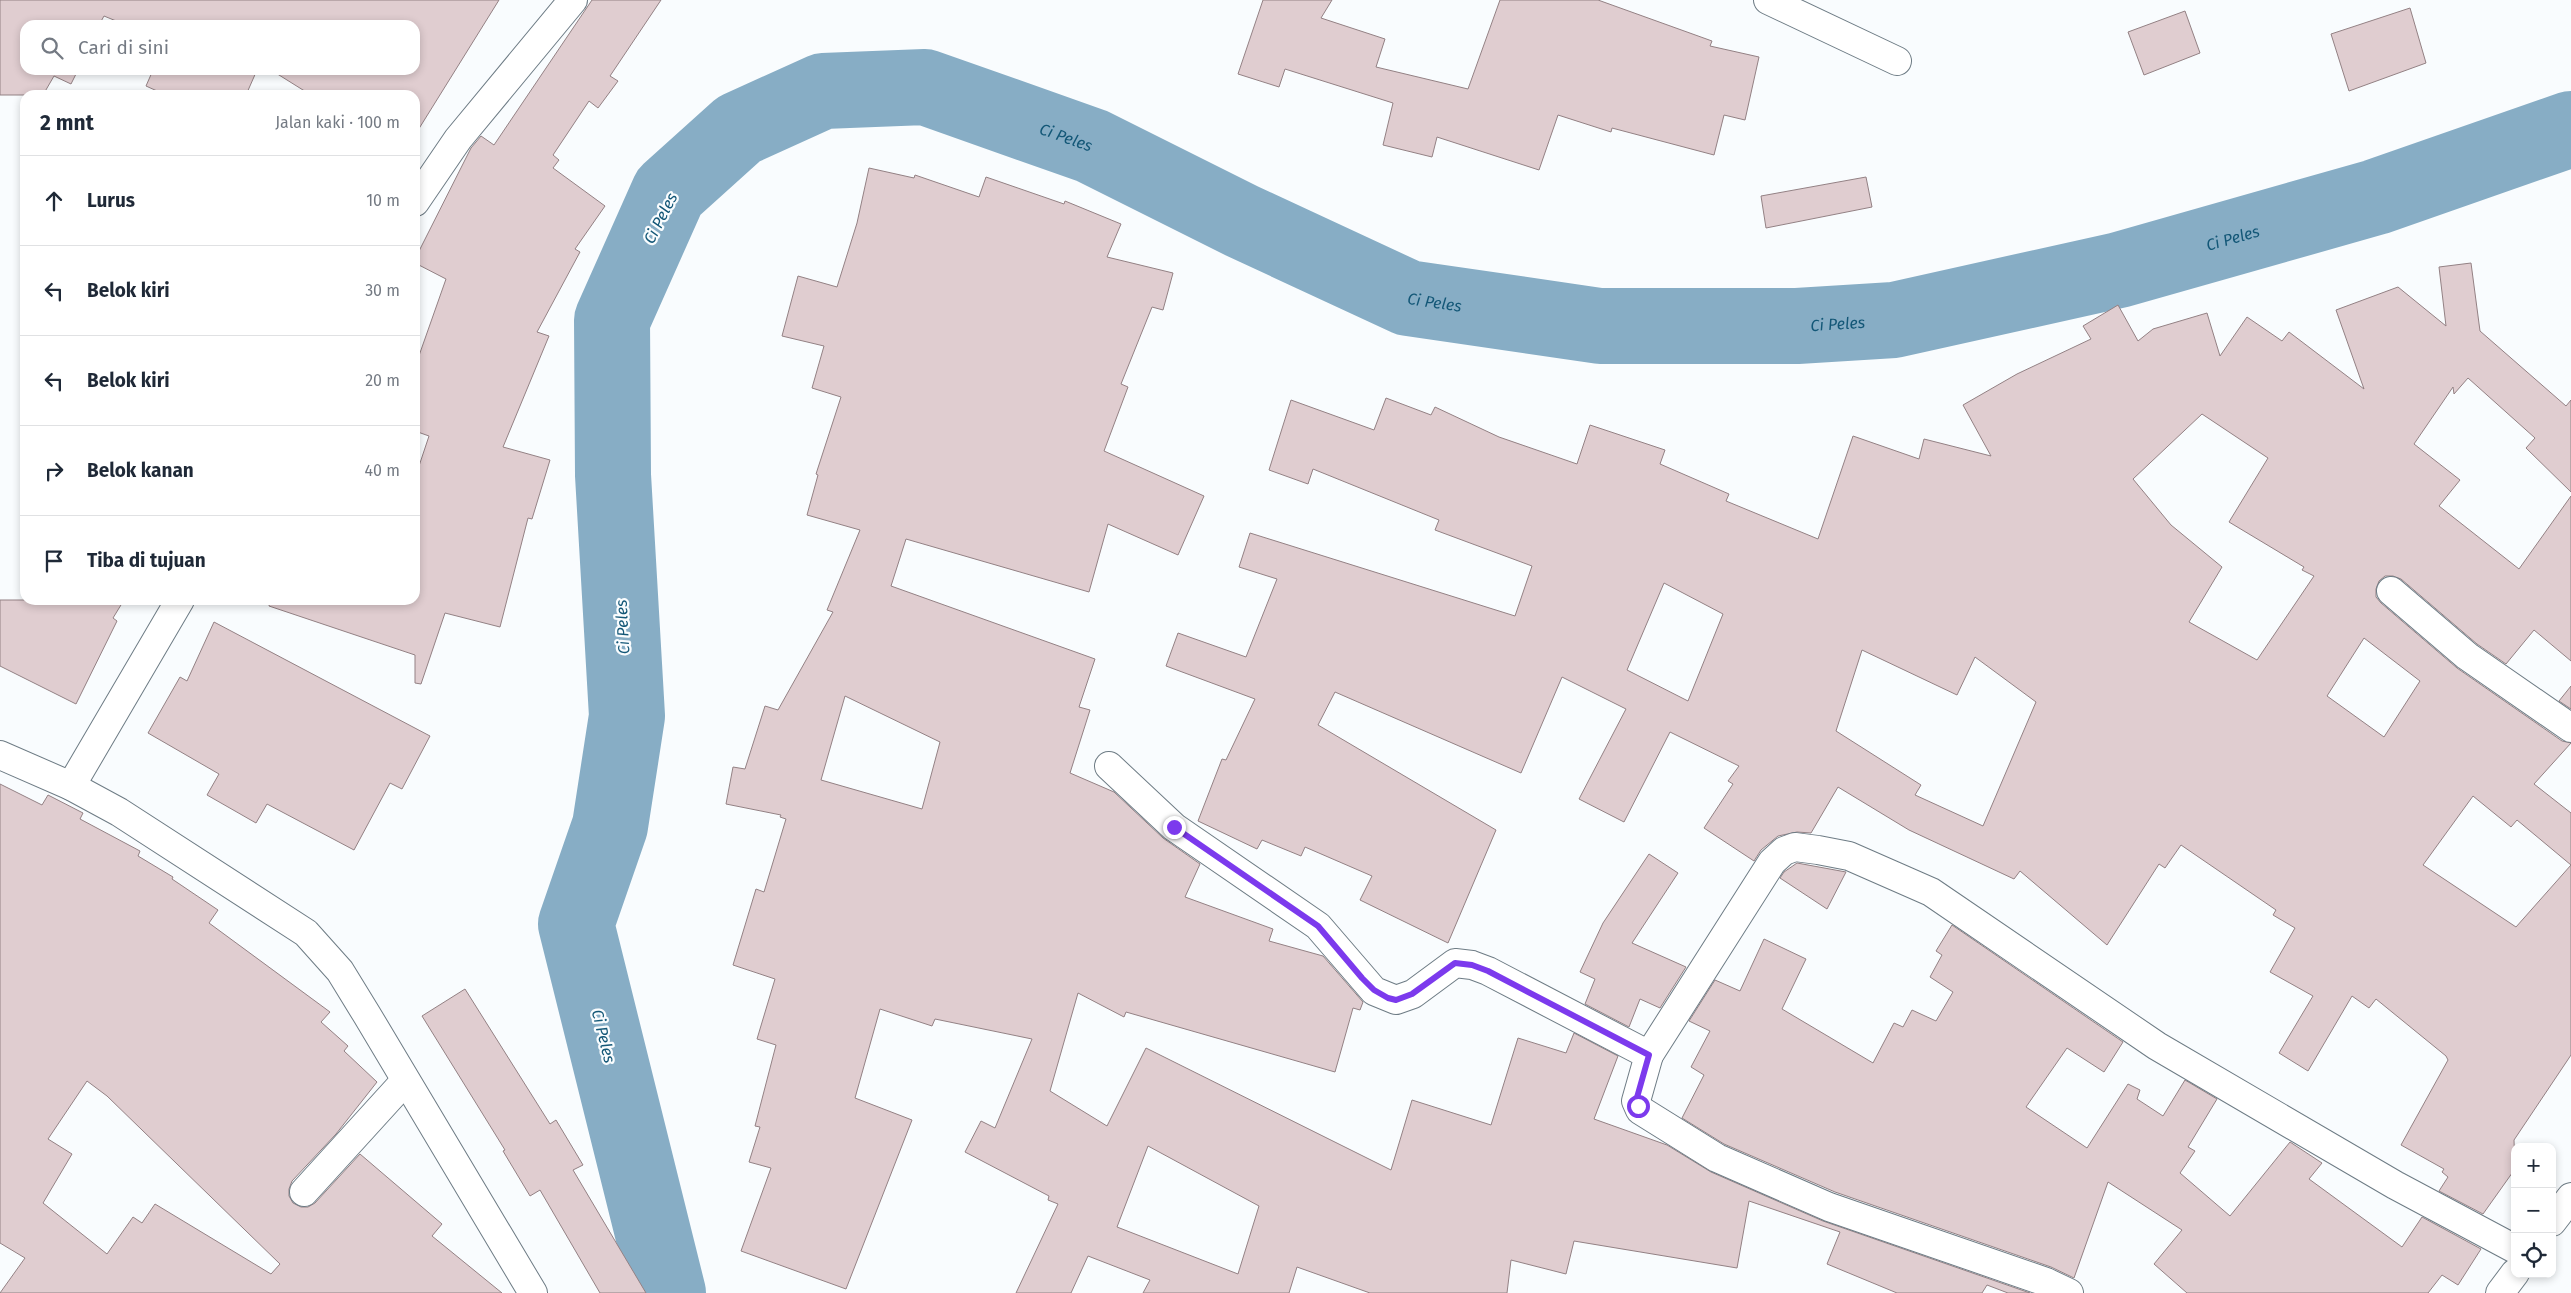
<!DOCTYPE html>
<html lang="id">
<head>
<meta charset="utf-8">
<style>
	:root { --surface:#fff; --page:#f6f6f7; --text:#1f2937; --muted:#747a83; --line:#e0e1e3 }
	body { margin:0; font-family:"Fira Sans",sans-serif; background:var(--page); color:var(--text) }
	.controls { position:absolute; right:15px; bottom:15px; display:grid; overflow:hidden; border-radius:10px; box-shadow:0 2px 8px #0003 }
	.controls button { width:45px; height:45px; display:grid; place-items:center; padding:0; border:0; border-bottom:1px solid var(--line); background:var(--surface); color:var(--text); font:25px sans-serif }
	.stop { position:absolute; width:15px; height:15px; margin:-11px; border:4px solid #7c3aed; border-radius:50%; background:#fff }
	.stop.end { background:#7c3aed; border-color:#fff; box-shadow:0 1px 5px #0008 }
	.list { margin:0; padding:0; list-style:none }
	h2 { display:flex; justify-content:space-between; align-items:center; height:65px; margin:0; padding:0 20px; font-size:21px }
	h2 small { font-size:16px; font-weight:400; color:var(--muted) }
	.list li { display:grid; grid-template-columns:32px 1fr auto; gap:15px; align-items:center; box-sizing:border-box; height:90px; padding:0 20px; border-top:1px solid var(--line) }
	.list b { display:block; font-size:19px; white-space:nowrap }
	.list em { font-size:16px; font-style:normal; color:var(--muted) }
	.icon { flex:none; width:28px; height:28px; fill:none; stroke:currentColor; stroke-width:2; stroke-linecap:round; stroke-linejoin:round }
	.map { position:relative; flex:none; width:2571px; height:1293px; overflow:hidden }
	.search { position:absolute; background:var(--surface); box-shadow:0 2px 8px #0003; left:20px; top:20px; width:400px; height:55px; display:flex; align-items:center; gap:12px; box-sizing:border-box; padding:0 18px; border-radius:15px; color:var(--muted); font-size:19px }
	.panel { position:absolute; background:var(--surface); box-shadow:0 2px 8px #0003; left:20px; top:90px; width:400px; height:515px; border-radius:15px }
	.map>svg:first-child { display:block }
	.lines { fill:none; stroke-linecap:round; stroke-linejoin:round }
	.river { stroke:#87adc5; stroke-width:76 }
	.building { fill:#e0cdd0; stroke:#938184; fill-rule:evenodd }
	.street-casing { stroke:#6e7c85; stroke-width:30 }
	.secondary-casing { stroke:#6e7c85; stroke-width:30 }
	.street { stroke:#fff; stroke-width:28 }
	.secondary { stroke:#fff; stroke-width:28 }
	.route { stroke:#7c3aed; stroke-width:6 }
	.labels { text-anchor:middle; stroke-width:4.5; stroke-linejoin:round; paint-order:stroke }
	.water-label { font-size:16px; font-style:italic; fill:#135777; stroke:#f9fcfe }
</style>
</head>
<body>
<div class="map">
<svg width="2571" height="1293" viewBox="0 0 2571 1293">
	<rect width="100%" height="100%" fill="#f9fcfe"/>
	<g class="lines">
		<path class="river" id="s1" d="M 668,1293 L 576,924 L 610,826 L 627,716 L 613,475 L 612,320 L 669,192 L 739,129 L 823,91 L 925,87 L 1092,146 L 1242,221 L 1408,298 L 1600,326 L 1797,326 L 1894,320 L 2119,270 L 2376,197 L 2571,129"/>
	</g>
	<g class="building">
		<path d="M 0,0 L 499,0 L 415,135 L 415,95 L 311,95 L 271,70 L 415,70 L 415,25 L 126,25 L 104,16 L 99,25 L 25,25 L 25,70 L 78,70 L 71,84 L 54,76 L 43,95 L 0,95 Z"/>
		<path d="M 592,0 L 661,0 L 610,76 L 618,81 L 598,108 L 589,101 L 553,155 L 559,160 L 553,168 L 605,206 L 575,249 L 580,252 L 537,332 L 549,336 L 503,447 L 550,460 L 532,519 L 528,518 L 500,627 L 445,613 L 421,684 L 415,683 L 415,655 L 269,606 L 270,600 L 415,600 L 415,478 L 429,436 L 415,431 L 415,367 L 446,279 L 415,263 L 415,259 L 471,148 L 481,136 L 494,145 Z"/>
		<path d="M 1263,0 L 1332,0 L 1321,18 L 1385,39 L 1376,67 L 1468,89 L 1500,0 L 1598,0 L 1712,41 L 1710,46 L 1759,57 L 1745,120 L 1724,115 L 1714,155 L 1612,128 L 1611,132 L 1558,115 L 1539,170 L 1437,137 L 1432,157 L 1383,145 L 1393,103 L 1285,69 L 1279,87 L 1238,74 Z"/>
		<path d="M 2410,8 L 2426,63 L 2349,91 L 2331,34 Z"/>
		<path d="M 2185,11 L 2200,53 L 2144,75 L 2128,32 Z"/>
		<path d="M 153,70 L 257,70 L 246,95 L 166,95 L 146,86 Z"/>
		<path d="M 869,168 L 914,178 L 915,175 L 979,197 L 986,177 L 1064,204 L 1065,201 L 1121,224 L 1107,257 L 1173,273 L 1163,310 L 1152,307 L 1121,384 L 1128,387 L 1104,451 L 1204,496 L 1178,555 L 1108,524 L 1089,592 L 906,539 L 891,586 L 1095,659 L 1079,707 L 1090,710 L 1070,773 L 1114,792 L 1163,838 L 1200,864 L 1185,897 L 1273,929 L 1269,941 L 1323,956 L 1363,1002 L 1360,1010 L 1353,1008 L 1335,1072 L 1126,1012 L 1124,1017 L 1078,993 L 1050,1091 L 1107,1126 L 1146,1048 L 1391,1170 L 1412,1100 L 1491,1125 L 1518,1038 L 1566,1053 L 1574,1033 L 1618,1056 L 1594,1119 L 1667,1145 L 1711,1172 L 1823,1221 L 2030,1293 L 2008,1293 L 1987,1285 L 1982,1293 L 1897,1293 L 1827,1264 L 1840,1232 L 1749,1201 L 1737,1268 L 1574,1241 L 1566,1274 L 1511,1260 L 1507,1293 L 1370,1293 L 1297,1267 L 1289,1293 L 1143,1293 L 1150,1280 L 1088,1256 L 1071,1293 L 1016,1293 L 1058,1204 L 1048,1200 L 1049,1196 L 965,1152 L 981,1121 L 995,1128 L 1032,1039 L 935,1019 L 932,1026 L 880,1009 L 855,1098 L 912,1120 L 846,1289 L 741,1251 L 771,1168 L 749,1162 L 760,1127 L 755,1126 L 776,1045 L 757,1039 L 775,979 L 733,965 L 756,889 L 764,892 L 786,819 L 780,817 L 781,815 L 726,804 L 733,767 L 745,769 L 765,706 L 778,710 L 833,612 L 827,610 L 860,530 L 807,515 L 818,475 L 816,474 L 841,397 L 812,388 L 824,346 L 782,336 L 798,276 L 837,287 L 857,223 ZM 845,696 L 940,742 L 922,809 L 821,780 ZM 1148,1146 L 1259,1206 L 1238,1274 L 1117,1227 Z"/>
		<path d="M 1866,177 L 1872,207 L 1766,228 L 1761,196 Z"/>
		<path d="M 2471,263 L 2480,331 L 2566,406 L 2571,400 L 2571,492 L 2526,448 L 2535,438 L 2468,378 L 2454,394 L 2453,387 L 2414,444 L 2460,480 L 2439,506 L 2519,569 L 2571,496 L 2571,661 L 2534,630 L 2506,664 L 2477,644 L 2401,579 L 2393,576 L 2385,576 L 2379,581 L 2376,589 L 2376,597 L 2381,603 L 2457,668 L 2562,741 L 2571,743 L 2534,784 L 2571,813 L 2571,1055 L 2514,1140 L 2515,1169 L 2483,1214 L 2439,1191 L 2448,1177 L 2442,1172 L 2444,1169 L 2401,1145 L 2448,1060 L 2446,1056 L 2376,999 L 2369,1008 L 2352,996 L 2308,1071 L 2279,1053 L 2313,996 L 2270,972 L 2295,928 L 2273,915 L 2276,910 L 2181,845 L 2165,868 L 2159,864 L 2107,945 L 2020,871 L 2014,879 L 1909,830 L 1838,787 L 1811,833 L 1797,832 L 1778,836 L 1761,850 L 1754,861 L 1704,828 L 1733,784 L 1728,781 L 1739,766 L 1670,732 L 1624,822 L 1579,799 L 1626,709 L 1562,677 L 1521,773 L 1335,692 L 1318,725 L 1496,830 L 1448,943 L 1360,900 L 1372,876 L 1305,847 L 1301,856 L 1262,840 L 1257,849 L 1198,821 L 1222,759 L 1226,760 L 1255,699 L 1166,666 L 1178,633 L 1246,657 L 1277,579 L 1239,567 L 1250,533 L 1515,616 L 1532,566 L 1435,530 L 1439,520 L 1313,469 L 1308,484 L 1269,470 L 1291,400 L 1374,430 L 1386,398 L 1431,415 L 1435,407 L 1499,437 L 1577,464 L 1590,425 L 1665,450 L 1660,464 L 1729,494 L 1726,501 L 1818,539 L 1853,436 L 1919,459 L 1924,439 L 1991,456 L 1963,405 L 2017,374 L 2091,339 L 2083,326 L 2118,305 L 2138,341 L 2153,329 L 2207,313 L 2220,356 L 2247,317 L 2282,341 L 2289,332 L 2364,389 L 2336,310 L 2398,287 L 2446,326 L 2439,267 ZM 2202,414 L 2268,458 L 2229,522 L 2304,567 L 2302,570 L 2314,576 L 2257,660 L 2189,622 L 2222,567 L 2171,525 L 2133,479 ZM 1664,583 L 1723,614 L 1688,701 L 1627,670 ZM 2364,638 L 2420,681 L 2384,737 L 2327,696 ZM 1862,650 L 1957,695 L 1975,657 L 2036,702 L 1983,826 L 1915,795 L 1921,785 L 1836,731 ZM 2473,796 L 2511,827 L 2517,820 L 2571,865 L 2516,927 L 2423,865 Z"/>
		<path d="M 0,600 L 124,600 L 113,618 L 117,621 L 76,704 L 0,666 Z"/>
		<path d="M 214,622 L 430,736 L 402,789 L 390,783 L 354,850 L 267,804 L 256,823 L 207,795 L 219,774 L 148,733 L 180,677 L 187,681 Z"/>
		<path d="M 2571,686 L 2571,709 L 2559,701 Z"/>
		<path d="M 0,784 L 42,805 L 48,795 L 83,813 L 80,819 L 140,851 L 138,856 L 173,877 L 172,879 L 218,910 L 209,923 L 330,1012 L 321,1022 L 348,1046 L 344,1051 L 377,1082 L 336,1134 L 292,1181 L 289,1189 L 289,1196 L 293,1203 L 301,1207 L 308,1207 L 315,1203 L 360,1154 L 442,1224 L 432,1236 L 502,1293 L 0,1293 L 25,1258 L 0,1243 ZM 87,1081 L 107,1096 L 280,1264 L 271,1274 L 155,1204 L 142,1223 L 133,1217 L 107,1254 L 43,1203 L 72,1154 L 48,1139 Z"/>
		<path d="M 1649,854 L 1678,873 L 1632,943 L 1686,967 L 1660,1008 L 1640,999 L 1629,1027 L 1585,1004 L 1595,979 L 1580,972 L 1603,923 Z"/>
		<path d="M 1797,863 L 1846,872 L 1827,909 L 1780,878 L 1784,872 Z"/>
		<path d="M 1952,925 L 2123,1042 L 2104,1072 L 2067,1048 L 2026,1107 L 2087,1148 L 2128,1084 L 2140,1090 L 2137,1099 L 2163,1116 L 2185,1080 L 2217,1099 L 2188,1147 L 2195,1151 L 2180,1173 L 2230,1216 L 2290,1142 L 2322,1163 L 2309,1179 L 2402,1247 L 2422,1217 L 2481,1249 L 2458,1285 L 2442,1275 L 2428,1293 L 2187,1293 L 2154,1264 L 2182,1230 L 2108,1182 L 2074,1278 L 2051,1267 L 1835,1192 L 1724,1144 L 1682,1118 L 1704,1075 L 1691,1067 L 1710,1031 L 1689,1021 L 1715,980 L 1740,991 L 1764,939 L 1806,959 L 1782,1009 L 1873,1063 L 1894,1023 L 1903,1027 L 1912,1010 L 1936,1021 L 1953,992 L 1930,977 L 1942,955 L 1936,951 Z"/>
		<path d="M 465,989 L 550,1124 L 556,1120 L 583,1165 L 573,1170 L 646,1293 L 600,1293 L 540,1190 L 530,1196 L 503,1151 L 505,1150 L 422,1016 Z"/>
	</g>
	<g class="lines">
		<defs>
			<g id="street">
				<path d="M 1768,0 L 1897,61"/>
				<path d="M 415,202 L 458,139 L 573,0"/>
				<path d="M 2391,591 L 2467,656 L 2571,728"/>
				<path d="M 1109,766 L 1174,827 L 1318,926 L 1374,991 L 1396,1000 L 1413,994 L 1455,963 L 1472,965 L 1488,971 L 1649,1055 L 1636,1101 L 1640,1110 L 1717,1158 L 1829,1207 L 2046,1282 L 2069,1293"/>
				<path d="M 71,786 L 180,600"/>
				<path d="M 1649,1055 L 1772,862 L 1784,851 L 1795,847 L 1818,850 L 1849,856 L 1931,892 L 2157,1046 L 2395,1185 L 2515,1249"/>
				<path d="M 304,1192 L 405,1081"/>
			</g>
			<g id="secondary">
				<path d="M 0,755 L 71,786 L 119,812 L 306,933 L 340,971 L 367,1015 L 533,1293"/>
				<path d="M 2552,1222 L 2571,1197"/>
				<path d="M 2500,1293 L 2515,1273"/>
			</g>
		</defs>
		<use href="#street" class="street-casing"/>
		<use href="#secondary" class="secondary-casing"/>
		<use href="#street" class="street"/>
		<use href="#secondary" class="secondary"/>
	</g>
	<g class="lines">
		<path class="route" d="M 1174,827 L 1318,926 L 1362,978 L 1374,990 L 1388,998 L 1396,1000 L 1412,994 L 1455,963 L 1472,965 L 1488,971 L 1649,1055 L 1636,1101 L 1638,1106"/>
	</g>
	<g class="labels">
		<g class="water-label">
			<text dy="6" stroke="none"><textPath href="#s1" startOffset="1570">Ci Peles</textPath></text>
			<text transform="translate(660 218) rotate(-63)" y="6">Ci Peles</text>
			<text dy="6" stroke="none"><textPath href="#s1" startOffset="2785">Ci Peles</textPath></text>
			<text dy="6" stroke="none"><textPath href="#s1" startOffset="1975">Ci Peles</textPath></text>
			<text dy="6" stroke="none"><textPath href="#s1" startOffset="2380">Ci Peles</textPath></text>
			<text transform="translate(622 627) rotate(-93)" y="6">Ci Peles</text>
			<text transform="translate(604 1036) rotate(76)" y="6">Ci Peles</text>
		</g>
	</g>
</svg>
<div class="controls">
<button>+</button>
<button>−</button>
<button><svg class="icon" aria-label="locate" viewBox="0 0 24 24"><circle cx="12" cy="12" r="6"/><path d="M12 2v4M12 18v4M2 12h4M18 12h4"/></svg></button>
</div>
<div class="stop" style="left:1638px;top:1106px"></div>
<div class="stop end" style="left:1174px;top:827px"></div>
<div class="search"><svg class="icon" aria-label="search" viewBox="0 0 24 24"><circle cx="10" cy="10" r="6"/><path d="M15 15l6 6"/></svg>Cari di sini</div>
<section class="panel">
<h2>2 mnt<small>Jalan kaki · 100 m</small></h2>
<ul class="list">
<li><svg class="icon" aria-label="ahead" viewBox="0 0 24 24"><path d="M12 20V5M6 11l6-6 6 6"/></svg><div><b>Lurus</b></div><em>10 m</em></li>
<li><svg class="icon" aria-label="left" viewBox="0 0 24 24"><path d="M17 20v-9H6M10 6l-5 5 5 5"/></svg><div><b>Belok kiri</b></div><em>30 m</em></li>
<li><svg class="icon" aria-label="left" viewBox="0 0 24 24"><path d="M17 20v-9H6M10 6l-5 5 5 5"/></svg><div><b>Belok kiri</b></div><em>20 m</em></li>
<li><svg class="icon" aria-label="right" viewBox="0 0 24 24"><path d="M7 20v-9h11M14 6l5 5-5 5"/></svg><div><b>Belok kanan</b></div><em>40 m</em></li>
<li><svg class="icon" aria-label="arrive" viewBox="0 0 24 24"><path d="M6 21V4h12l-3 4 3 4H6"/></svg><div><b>Tiba di tujuan</b></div></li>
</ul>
</section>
</div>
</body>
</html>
